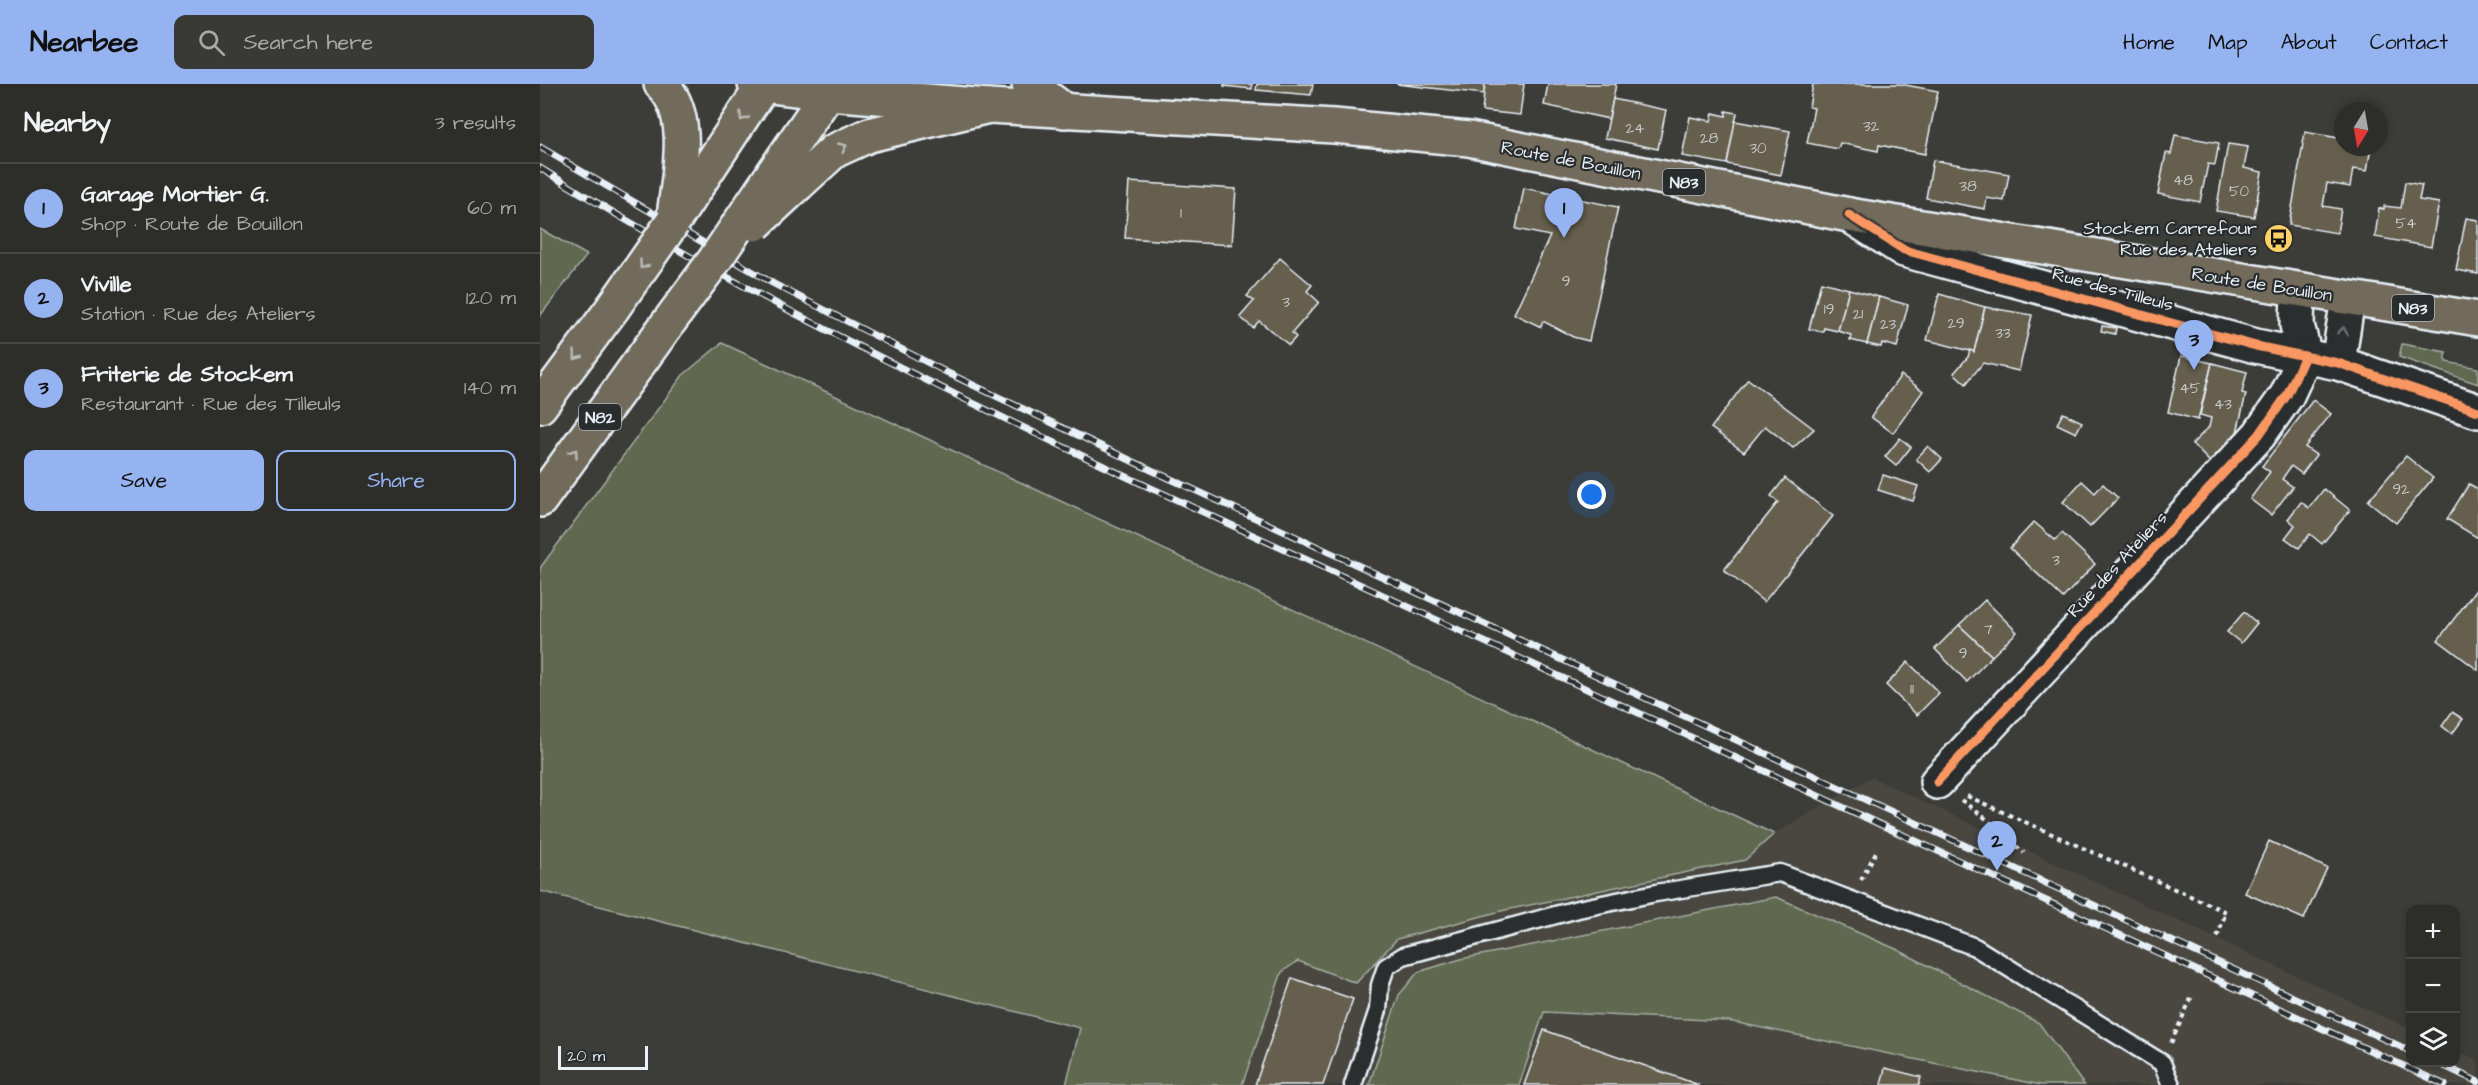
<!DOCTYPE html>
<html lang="en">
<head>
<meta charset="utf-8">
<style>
	:root { --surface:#2d2d2a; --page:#393936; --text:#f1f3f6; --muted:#a7a8a8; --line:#484947; --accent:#95b2f1 }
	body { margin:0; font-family:"Architects Daughter",sans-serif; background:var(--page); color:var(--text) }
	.controls { position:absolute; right:18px; bottom:18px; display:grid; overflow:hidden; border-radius:12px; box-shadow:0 3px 9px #0003 }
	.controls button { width:54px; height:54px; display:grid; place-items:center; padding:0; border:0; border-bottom:2px solid var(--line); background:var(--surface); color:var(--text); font:30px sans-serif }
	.compass { position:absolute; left:1794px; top:18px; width:54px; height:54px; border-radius:50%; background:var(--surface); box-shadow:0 3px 9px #0003; rotate:191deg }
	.scale { position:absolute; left:18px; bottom:15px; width:90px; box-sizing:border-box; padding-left:6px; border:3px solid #e8f1f8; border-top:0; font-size:16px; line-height:21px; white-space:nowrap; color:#e8f1f8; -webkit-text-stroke:4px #2a2d2e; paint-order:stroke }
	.you { position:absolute; left:1052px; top:411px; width:21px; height:21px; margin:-15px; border:4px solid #fff; border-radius:50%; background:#1a73e8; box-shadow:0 0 0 9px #1a73e833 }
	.badge { display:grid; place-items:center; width:39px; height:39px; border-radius:50%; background:var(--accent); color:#111; font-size:20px; font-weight:700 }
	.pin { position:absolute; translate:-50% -50px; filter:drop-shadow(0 2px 3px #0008) }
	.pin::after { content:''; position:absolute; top:32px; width:21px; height:18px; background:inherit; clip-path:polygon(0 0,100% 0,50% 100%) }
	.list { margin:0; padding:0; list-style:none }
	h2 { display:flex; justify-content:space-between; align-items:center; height:78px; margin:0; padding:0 24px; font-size:26px }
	h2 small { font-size:20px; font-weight:400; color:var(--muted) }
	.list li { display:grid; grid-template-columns:39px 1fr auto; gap:18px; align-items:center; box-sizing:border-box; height:90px; padding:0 24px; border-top:2px solid var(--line) }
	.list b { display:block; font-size:22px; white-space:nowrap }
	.list p { margin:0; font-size:20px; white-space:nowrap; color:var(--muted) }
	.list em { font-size:20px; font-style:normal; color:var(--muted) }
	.actions { display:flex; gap:12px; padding:18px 24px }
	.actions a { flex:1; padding:14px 0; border:2px solid var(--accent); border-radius:12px; text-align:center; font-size:21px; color:var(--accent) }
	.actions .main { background:var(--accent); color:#111 }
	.icon { flex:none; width:33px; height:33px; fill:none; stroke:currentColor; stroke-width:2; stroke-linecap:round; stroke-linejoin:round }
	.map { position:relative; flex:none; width:1938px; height:1001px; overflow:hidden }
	header { display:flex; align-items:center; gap:36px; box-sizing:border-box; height:84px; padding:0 30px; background:var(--accent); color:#111 }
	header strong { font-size:28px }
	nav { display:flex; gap:33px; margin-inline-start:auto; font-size:21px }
	.search { width:420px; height:54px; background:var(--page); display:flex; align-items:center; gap:15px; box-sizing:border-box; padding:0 21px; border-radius:12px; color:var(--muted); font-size:22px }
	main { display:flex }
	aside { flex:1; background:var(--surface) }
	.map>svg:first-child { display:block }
	.built { fill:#49463f }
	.green { fill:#616950; stroke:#a4ada4; stroke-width:1.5 }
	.building { fill:#665e4e; stroke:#e8f1f8; stroke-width:1.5 }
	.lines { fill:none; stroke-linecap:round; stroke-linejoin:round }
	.service-casing { stroke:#e8f1f8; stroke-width:21 }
	.minor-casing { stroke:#e8f1f8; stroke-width:38 }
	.primary-casing { stroke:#e8f1f8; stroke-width:38 }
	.trunk-casing { stroke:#e8f1f8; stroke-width:38 }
	.path { stroke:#e8f1f8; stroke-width:4; stroke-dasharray:4.5 4.5; stroke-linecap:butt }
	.service { stroke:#2a2d2e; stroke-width:16 }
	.minor { stroke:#2a2d2e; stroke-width:33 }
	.primary { stroke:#726b5a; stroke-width:33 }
	.trunk { stroke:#726b5a; stroke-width:33 }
	.rail-casing { stroke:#e8f1f8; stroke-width:7 }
	.rail { stroke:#2a2d2e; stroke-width:4.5; stroke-dasharray:14; stroke-linecap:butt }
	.trunk-bridge-casing { stroke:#e8f1f8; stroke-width:38; stroke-linecap:butt }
	.trunk-bridge { stroke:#726b5a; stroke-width:33 }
	.cycleway-casing { stroke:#2a2d2e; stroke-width:13 }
	.cycleway { stroke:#f99763; stroke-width:9 }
	.oneway { stroke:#b9bbb9 }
	.oneway2 { stroke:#6c7275 }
	.labels { text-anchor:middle; stroke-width:4.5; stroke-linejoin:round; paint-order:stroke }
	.number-label { font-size:15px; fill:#c8ccce }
	.shield { fill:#2a2d2e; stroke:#afb6bb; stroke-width:1.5 }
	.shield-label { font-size:16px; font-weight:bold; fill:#e8f1f8 }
	.street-label { font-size:18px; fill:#e8f1f8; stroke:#2a2d2e }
	.poi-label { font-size:18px; fill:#e8f1f8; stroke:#2a2d2e; text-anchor:end }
</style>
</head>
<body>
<header>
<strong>Nearbee</strong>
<div class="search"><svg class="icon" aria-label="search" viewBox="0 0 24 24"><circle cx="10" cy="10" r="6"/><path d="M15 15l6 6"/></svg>Search here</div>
<nav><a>Home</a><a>Map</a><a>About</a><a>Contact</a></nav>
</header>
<main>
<aside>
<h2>Nearby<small>3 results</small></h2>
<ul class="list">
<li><span class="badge">1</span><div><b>Garage Mortier G.</b><p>Shop · Route de Bouillon</p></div><em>60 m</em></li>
<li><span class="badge">2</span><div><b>Viville</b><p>Station · Rue des Ateliers</p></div><em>120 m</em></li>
<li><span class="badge">3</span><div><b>Friterie de Stockem</b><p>Restaurant · Rue des Tilleuls</p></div><em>140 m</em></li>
</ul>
<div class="actions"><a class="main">Save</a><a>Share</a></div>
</aside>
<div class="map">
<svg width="1938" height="1001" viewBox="0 0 1938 1001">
	<rect width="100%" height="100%" fill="#3c3c38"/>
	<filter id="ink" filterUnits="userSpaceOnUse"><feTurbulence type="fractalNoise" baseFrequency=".0167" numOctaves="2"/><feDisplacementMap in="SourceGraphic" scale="12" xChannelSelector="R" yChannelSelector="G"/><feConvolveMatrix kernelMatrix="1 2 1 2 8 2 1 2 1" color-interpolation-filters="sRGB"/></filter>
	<g filter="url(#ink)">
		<path class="built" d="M 1331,693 L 1870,945 L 1870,978 L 1916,978 L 1916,966 L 1938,976 L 1938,1001 L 702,1001 L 742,888 L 758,877 L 816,899 L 857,855 L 961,827 L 1205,776 L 1234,750 Z"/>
		<g class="green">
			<path d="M 0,145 L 47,171 L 0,232 Z"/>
			<path d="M 182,259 L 1234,750 L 1205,776 L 961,827 L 857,855 L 816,899 L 758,877 L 742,888 L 702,1001 L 526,1001 L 540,944 L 0,807 L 0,484 L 143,291 Z"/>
			<path d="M 1862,260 L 1906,268 L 1906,278 L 1938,284 L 1938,300 L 1859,273 Z"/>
			<path d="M 1236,813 L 1356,865 L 1499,939 L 1544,1001 L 1501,1001 L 1188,937 L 1004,928 L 979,1001 L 829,1001 L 859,911 L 878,888 L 921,875 Z"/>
		</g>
		<g class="building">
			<path d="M 684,0 L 712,0 L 712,5 L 684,2 Z"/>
			<path d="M 717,0 L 773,0 L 771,11 L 716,6 Z"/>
			<path d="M 856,0 L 945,0 L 944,10 Z"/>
			<path d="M 945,0 L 984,0 L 980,31 L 942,27 Z"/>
			<path d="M 1008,0 L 1076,0 L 1069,35 L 1004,21 Z"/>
			<path d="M 1273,0 L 1360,0 L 1398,7 L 1385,70 L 1339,61 L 1338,67 L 1300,59 L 1298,65 L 1267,59 L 1274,24 L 1269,23 Z"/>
			<path d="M 1073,15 L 1126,26 L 1118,65 L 1065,54 Z"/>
			<path d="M 1186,27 L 1197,29 L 1187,80 L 1142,72 L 1150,33 L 1171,37 L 1173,29 L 1186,32 Z"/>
			<path d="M 1195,37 L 1250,47 L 1241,91 L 1187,80 Z"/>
			<path d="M 1800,45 L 1803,45 L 1803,63 L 1831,63 L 1827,87 L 1813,85 L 1810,103 L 1787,99 L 1783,122 L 1801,125 L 1797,149 L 1749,141 L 1765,48 L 1799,54 Z"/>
			<path d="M 1635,51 L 1679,59 L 1675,81 L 1668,80 L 1660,118 L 1618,110 L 1626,69 L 1631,70 Z"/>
			<path d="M 1688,60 L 1708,63 L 1704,84 L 1722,88 L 1714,133 L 1676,127 Z"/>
			<path d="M 1393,76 L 1469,90 L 1464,117 L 1447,114 L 1445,125 L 1386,114 Z"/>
			<path d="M 589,98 L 696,105 L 692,161 L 585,154 Z"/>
			<path d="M 1865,98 L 1882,101 L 1879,116 L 1899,119 L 1891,163 L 1835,153 L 1839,124 L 1844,125 L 1844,122 L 1861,124 Z"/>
			<path d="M 984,104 L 1078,123 L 1049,257 L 1033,253 L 1003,237 L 1001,243 L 974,230 L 1010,152 L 976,145 Z"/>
			<path d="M 1926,134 L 1938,136 L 1938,190 L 1916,186 Z"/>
			<path d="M 740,174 L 772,201 L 767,207 L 779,218 L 752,249 L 756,253 L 749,261 L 719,237 L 713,244 L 700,233 L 714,217 L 707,212 Z"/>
			<path d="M 1281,198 L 1309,205 L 1298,247 L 1284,244 L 1283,248 L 1269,245 Z"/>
			<path d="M 1309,205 L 1339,213 L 1327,260 L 1310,256 L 1311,251 L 1298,247 Z"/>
			<path d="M 1399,210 L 1445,223 L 1434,268 L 1387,256 Z"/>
			<path d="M 1339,213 L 1368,221 L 1357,263 L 1342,259 L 1341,263 L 1327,260 Z"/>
			<path d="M 1445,223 L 1492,231 L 1479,287 L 1443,279 L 1426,300 L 1414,289 L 1428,273 L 1430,266 L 1434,268 Z"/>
			<path d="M 1562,242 L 1576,244 L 1575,250 L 1561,247 Z"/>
			<path d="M 1641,272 L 1672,279 L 1658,336 L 1628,328 Z"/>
			<path d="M 1672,279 L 1707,288 L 1702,309 L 1706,310 L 1695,357 L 1672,380 L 1652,360 L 1669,343 L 1671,334 L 1660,331 Z"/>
			<path d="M 1361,291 L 1383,307 L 1353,349 L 1331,333 Z"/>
			<path d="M 1208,295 L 1274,345 L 1253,364 L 1225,342 L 1204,368 L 1171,344 Z"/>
			<path d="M 1773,316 L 1791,330 L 1765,363 L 1776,371 L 1762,390 L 1751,382 L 1742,395 L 1753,403 L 1731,431 L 1710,415 L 1730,388 L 1722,382 Z"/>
			<path d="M 1523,329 L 1542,338 L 1536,349 L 1517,340 Z"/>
			<path d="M 1360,354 L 1371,363 L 1356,382 L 1345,373 Z"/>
			<path d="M 1388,362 L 1402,375 L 1390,388 L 1376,375 Z"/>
			<path d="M 1866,372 L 1893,394 L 1856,439 L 1828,417 Z"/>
			<path d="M 1343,391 L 1378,402 L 1373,417 L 1338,406 Z"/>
			<path d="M 1245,394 L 1293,432 L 1224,518 L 1184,486 L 1238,418 L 1231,412 Z"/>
			<path d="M 1542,397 L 1555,409 L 1563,400 L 1578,414 L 1550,443 L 1523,418 Z"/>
			<path d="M 1929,400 L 1938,405 L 1938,454 L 1907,435 Z"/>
			<path d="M 1784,405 L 1810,426 L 1782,460 L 1770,450 L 1759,464 L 1745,454 L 1755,441 L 1748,435 L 1761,418 L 1769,424 Z"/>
			<path d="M 1494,438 L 1515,456 L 1522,449 L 1555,480 L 1523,514 L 1470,464 Z"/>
			<path d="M 1938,503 L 1938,586 L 1898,556 Z"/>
			<path d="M 1445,516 L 1477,548 L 1452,572 L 1419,541 Z"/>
			<path d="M 1704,528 L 1717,539 L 1701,559 L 1687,548 Z"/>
			<path d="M 1419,541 L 1452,572 L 1427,598 L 1395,565 Z"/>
			<path d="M 1368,578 L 1399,609 L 1377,631 L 1346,601 Z"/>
			<path d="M 1912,628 L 1923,635 L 1912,650 L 1902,642 Z"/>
			<path d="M 1729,757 L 1787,784 L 1764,835 L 1705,809 Z"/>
			<path d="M 752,894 L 813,915 L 783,1001 L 715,1001 Z"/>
			<path d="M 1004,946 L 1159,1001 L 984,1001 Z"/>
			<path d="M 1345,984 L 1381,993 L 1379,1001 L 1341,1001 Z"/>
		</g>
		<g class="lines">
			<defs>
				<path id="service" d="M 813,1001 L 838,926 L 840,901 L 846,883 L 863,872 L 1038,825 L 1116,809 L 1240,789 L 1435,863 L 1622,979 L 1631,1001"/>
				<g id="minor">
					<path d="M 1309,131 L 1364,166 L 1716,262 L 1798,279 L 1938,327"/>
					<path d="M 1758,206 L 1757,241 L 1765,272"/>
					<path d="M 1798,279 L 1808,214"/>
					<path d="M 1397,698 L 1719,351 L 1747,311 L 1765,272"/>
				</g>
				<path id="primary" d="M 215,0 L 288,9 L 449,22 L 794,42 L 929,55 L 1309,131 L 1938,235"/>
				<g id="trunk">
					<path d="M 121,0 C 154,31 138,93 134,133"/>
					<path d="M 489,0 L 525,27"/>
					<path d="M 234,88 L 294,0"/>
					<path d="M 258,100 L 294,67 L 329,51 L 449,22"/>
					<path d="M 133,138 L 224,0"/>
					<path d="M 0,322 L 72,225"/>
					<path d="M 0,416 L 120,250"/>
				</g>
			</defs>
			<use href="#service" class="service-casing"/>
			<use href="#minor" class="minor-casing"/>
			<use href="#primary" class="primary-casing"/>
			<use href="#trunk" class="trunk-casing"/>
			<g class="path">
				<path d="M 1427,712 L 1686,828 L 1677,854"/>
				<path d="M 1421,716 L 1444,733 L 1484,769"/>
				<path d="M 1321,796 L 1337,766"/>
				<path d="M 1631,959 L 1653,910"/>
			</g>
			<use href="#service" class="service"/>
			<use href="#minor" class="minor"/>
			<use href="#primary" class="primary"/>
			<use href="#trunk" class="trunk"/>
			<defs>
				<g id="rail">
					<path d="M 0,63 L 234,200 L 410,290 L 594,378 L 1870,967"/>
					<path d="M 0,84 C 187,201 386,298 585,392 L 1905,1001"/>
					<path d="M 1896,978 L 1938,998"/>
				</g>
			</defs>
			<use href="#rail" class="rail-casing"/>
			<use href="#rail" class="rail"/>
			<defs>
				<g id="trunk-bridge">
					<path d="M 215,140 L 258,100"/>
					<path d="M 72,225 L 133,138"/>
					<path d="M 120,250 L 174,177 L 234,88"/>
				</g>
			</defs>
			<use href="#trunk-bridge" class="trunk-bridge-casing"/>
			<use href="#trunk-bridge" class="trunk-bridge"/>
			<defs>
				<g id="cycleway">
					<path d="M 1309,131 L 1364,166 L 1716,262 L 1798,279 L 1938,327"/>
					<path d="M 1397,698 L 1719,351 L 1747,311 L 1765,272"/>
				</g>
			</defs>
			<use href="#cycleway" class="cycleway-casing"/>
			<use href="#cycleway" class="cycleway"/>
		</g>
		<defs><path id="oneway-chevron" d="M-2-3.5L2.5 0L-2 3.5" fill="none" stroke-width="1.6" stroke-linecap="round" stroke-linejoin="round" transform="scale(1.5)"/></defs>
		<g class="oneway">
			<use href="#oneway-chevron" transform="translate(203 33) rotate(123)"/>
			<use href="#oneway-chevron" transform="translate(303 63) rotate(-25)"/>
			<use href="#oneway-chevron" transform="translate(103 181) rotate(125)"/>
			<use href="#oneway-chevron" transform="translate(37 272) rotate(127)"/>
			<use href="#oneway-chevron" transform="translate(34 369) rotate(-54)"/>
		</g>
		<use class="oneway2" href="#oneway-chevron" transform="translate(1803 247) rotate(-81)"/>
	</g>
	<defs>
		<symbol id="bus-disc" viewBox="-11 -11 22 22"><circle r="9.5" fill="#ffd166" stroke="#2a2d2e"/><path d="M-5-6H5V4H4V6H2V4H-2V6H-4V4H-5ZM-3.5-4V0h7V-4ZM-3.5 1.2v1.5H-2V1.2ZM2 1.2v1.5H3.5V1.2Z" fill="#111"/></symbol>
	</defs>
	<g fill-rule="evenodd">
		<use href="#bus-disc" x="1722" y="138" width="33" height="33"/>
	</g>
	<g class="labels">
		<g class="number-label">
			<text x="1331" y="47">32</text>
			<text x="1095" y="49">24</text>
			<text x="1169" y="59">28</text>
			<text x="1218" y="69">30</text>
			<text x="1643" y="101">48</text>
			<text x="1428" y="107">38</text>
			<text x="1699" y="112">50</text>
			<text x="641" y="134">1</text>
			<text x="1866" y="144">54</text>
			<text x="1026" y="202">9</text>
			<text x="746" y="223">3</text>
			<text x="1289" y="230">19</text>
			<text x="1318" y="235">21</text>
			<text x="1416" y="244">29</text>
			<text x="1348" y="245">23</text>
			<text x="1463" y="254">33</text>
			<text x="1650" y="309">45</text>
			<text x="1683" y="325">43</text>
			<text x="1861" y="410">92</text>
			<text x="1516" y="481">3</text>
			<text x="1448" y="550">7</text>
			<text x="1423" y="574">9</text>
			<text x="1372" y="610">11</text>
		</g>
		<g class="shield">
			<rect x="1123" y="85" width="42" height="26" rx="4.5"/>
			<rect x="1852" y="211" width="42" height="26" rx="4.5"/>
			<rect x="39" y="320" width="42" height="26" rx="4.5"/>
		</g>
		<g class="shield-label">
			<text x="1144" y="104">N83</text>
			<text x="1873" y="230">N83</text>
			<text x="60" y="339">N82</text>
		</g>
		<g class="street-label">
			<text transform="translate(1031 76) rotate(11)" y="6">Route de Bouillon</text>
			<text transform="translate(1722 200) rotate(9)" y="6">Route de Bouillon</text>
			<text transform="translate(1573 205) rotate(15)" y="6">Rue des Tilleuls</text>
			<text transform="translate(1577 480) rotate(-47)" y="6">Rue des Ateliers</text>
		</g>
		<g class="poi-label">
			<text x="1717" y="150">Stockem Carrefour<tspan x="1717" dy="21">Rue des Ateliers</tspan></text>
		</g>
	</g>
</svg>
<div class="controls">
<button>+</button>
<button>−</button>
<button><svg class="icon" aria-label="layers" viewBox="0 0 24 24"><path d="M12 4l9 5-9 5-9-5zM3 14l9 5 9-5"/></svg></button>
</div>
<svg class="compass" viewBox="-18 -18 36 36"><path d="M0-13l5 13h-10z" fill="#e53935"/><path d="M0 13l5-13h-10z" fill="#a7a8a8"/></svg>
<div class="scale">20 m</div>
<div class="you"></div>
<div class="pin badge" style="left:1024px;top:154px">1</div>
<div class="pin badge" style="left:1457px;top:787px">2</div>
<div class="pin badge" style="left:1654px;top:286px">3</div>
</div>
</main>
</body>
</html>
